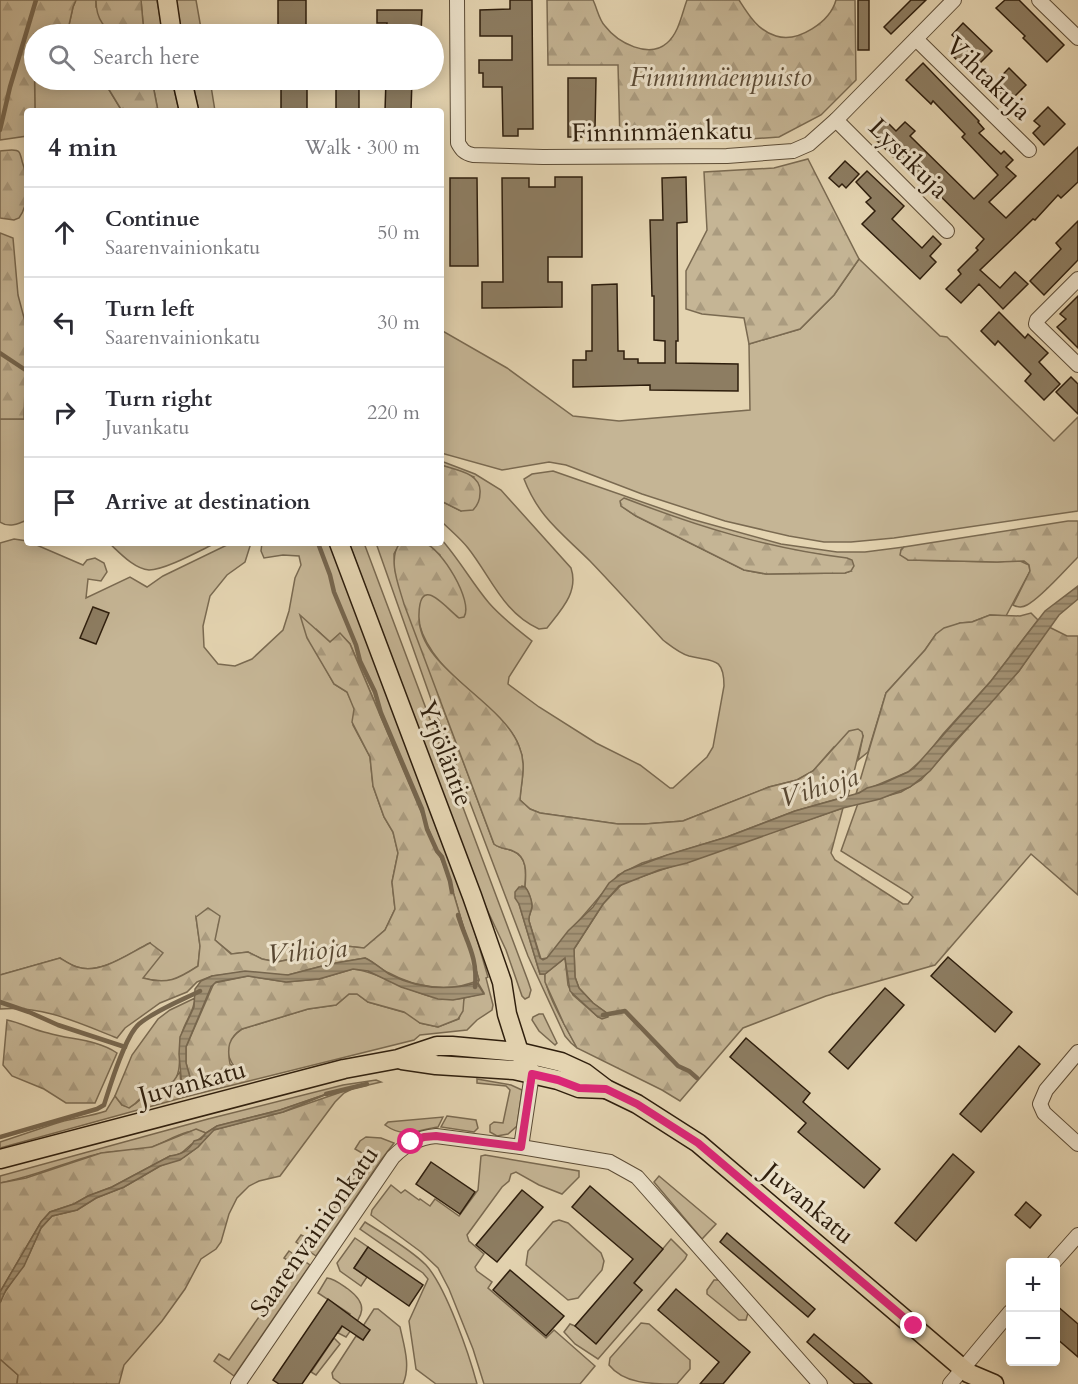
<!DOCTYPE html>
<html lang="en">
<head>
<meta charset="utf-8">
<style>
	:root { --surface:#fff; --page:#f2f2f3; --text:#2b2b33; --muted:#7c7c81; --line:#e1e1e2 }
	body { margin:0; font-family:Cardo,serif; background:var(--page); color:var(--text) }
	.controls { position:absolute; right:18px; bottom:18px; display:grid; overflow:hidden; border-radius:6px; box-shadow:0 3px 15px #0003 }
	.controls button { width:54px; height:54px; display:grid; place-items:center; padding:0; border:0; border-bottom:2px solid var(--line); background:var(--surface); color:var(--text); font:30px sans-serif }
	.stop { position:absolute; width:18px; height:18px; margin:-14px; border:4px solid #db2777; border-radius:50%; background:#fff }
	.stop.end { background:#db2777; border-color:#fff; box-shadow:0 2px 6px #0008 }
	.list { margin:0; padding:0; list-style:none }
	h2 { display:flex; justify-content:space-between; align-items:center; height:78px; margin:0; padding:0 24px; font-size:26px }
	h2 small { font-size:20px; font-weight:400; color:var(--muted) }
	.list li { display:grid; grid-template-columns:39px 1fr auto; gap:18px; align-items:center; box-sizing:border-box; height:90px; padding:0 24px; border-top:2px solid var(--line) }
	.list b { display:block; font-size:22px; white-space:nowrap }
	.list p { margin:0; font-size:20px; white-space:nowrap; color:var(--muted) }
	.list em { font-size:20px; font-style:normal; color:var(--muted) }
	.icon { flex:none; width:33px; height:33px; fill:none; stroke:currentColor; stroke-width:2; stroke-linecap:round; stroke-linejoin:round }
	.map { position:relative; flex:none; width:1078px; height:1384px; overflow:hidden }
	.search { position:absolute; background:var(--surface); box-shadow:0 3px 15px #0003; left:24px; top:24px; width:420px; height:66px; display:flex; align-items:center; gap:15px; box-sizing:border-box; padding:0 21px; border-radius:33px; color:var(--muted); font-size:22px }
	.panel { position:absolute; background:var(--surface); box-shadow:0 3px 15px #0003; left:24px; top:108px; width:420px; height:438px; border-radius:6px }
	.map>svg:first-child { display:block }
	.green { fill:#c5b595; stroke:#7a6a51; stroke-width:1.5; fill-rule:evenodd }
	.forest { fill:url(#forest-firs); stroke:#7a6a51; stroke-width:1.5 }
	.water { fill:url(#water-rules); stroke:#76664e; stroke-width:1.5 }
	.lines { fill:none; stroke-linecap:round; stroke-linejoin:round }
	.stream { stroke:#76664e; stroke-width:4.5 }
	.building { fill:#8d7d62; stroke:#2e1e0d; stroke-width:1.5 }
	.minor-casing { stroke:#5c4c36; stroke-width:16 }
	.major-casing { stroke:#2e1e0d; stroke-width:21 }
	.minor { stroke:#ede3cc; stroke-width:14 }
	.major { stroke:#e4d4b1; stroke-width:18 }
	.route { stroke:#db2777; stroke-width:8 }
	.labels { text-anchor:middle; stroke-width:6; stroke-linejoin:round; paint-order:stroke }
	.park-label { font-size:26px; font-style:italic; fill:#5b4b36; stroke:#ede3cc }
	.street-label { font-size:26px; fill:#2e1e0d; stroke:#ede3cc }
	.water-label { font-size:27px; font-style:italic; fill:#584833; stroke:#ede3cc }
</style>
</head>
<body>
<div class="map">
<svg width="1078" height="1384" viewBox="0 0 1078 1384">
	<defs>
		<pattern id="forest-firs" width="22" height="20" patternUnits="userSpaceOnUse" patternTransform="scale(1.5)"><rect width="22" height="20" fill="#c5b595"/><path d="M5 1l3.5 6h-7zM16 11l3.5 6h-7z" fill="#aa9b7f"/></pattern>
		<pattern id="water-rules" width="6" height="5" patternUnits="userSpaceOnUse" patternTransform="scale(1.5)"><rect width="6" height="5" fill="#a69679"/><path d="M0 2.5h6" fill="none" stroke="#887a62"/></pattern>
	</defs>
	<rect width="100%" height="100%" fill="#e4d4b1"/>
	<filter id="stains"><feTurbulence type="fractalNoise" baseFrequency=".00333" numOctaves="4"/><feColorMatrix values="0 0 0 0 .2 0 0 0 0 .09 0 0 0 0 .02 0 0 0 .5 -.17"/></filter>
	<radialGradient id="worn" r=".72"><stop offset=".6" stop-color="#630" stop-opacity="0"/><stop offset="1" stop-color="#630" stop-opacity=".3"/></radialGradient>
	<g class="green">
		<path d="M 76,0 L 96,0 L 96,7 L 129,29 L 135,30 L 135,34 L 67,34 L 73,7 Z"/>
		<path d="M 141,0 L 157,0 L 163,34 L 144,34 Z"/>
		<path d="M 176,0 L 196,0 L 202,34 L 182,34 Z"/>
		<path d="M 34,58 L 34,80 L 109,80 L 108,88 L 122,111 L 35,111 Z"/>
		<path d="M 152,80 L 172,80 L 179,111 L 158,111 Z"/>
		<path d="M 192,80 L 210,80 L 215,111 L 199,111 Z"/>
		<path d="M 859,259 L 940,336 L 947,337 L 1054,441 L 1078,417 L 1078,511 L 894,538 L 851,542 L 824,542 L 789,536 L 725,521 L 642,494 L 566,465 L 549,462 L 502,470 L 441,453 L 441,330 L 507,368 L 573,416 L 619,421 L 750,410 L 749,344 L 800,329 L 834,295 Z"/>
		<path d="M 0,419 L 27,419 L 27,520 C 18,524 9,528 0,522 Z"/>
		<path d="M 441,461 L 475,474 L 501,490 L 571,568 C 579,592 561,610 547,628 L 539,629 C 503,613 491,577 468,548 C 460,538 450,530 441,521 L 441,501 L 461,511 L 474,477 L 441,465 Z"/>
		<path d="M 553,471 L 691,519 L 781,544 L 837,552 L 865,552 L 904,547 L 901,550 L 908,560 L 997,562 L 1018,560 L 1029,565 L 1030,571 L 1006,616 L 990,615 L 972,622 L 960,623 L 936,634 L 925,650 L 886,693 L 868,752 L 858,760 L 863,736 L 834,747 L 813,771 L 797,780 L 769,787 L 683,821 L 645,824 L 618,824 L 540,813 L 530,809 L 520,800 C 521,781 527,765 519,746 C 515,736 508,727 501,720 C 473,689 430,666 419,623 C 416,613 419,586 435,596 C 443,601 449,609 456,615 L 440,555 L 425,543 L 441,543 L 441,539 C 459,559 472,583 489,603 C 502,618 517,629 532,641 L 509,677 L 508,684 L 539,707 L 596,743 L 640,765 L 670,788 L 673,788 L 707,757 L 713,747 L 724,686 C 724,655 711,662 689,656 C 679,653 671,646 663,640 C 639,614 615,587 590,561 C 562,533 539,518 524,479 L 532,474 ZM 621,506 L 784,549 L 823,555 L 851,571 L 845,573 L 766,574 L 744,570 L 636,516 Z"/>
		<path d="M 14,539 L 27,541 L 27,543 L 32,543 L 83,565 L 87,560 L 95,558 L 104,563 L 107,572 L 101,581 L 88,579 L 86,598 L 130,577 L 147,587 L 163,576 L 231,543 L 251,543 L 245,562 L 227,575 L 210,596 L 203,626 L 204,647 L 218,664 L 235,666 L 252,659 L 283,630 L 289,611 L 295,578 L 301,565 L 299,556 L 283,555 L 264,558 L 261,551 L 262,543 L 332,543 L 439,835 L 467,905 L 488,977 L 486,978 L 493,1005 L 492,1010 L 477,1020 L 467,1030 L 420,1035 L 414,1040 L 185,1097 L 0,1148 L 0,1142 C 18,1136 36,1130 54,1124 C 71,1118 89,1117 106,1111 L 115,1096 L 122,1105 L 129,1107 C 142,1102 142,1094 152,1089 C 164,1082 171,1085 180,1072 L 181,1086 L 184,1090 L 229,1080 L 241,1075 C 226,1058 220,1044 242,1029 L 308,1009 L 336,1005 L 349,994 L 357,994 L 368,1002 L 410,1014 L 420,1023 L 438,1027 L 459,1019 L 464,998 L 484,993 L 478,983 L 479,980 L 449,878 L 350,644 L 340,634 L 330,642 L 317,630 L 322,662 L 334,684 L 347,692 L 355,709 L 353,725 L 370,757 L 373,786 L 384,817 L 393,832 L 398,853 L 392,882 L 395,909 L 385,930 L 364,948 L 336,945 L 311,949 L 291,959 L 277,962 L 262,959 L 248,952 L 232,954 L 215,940 L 196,917 L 200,946 L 198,966 C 178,980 167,985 143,978 L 150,943 C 129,953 101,975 77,967 C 71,965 65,961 60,958 L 0,975 L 0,543 Z"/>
		<path d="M 109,543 L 216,543 C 201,550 165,570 149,570 C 134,569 119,552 109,543 Z"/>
		<path d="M 349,543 L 364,543 L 528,981 L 531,990 L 529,997 L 525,999 L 522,996 L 506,950 L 483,901 Z"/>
		<path d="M 376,543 L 400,543 L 394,554 L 395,570 L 445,713 L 494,844 C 500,849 506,848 513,851 C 528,857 526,874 525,887 L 522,886 L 519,904 L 540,974 L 545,974 C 543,990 569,1032 577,1048 L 571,1043 L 565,1036 L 528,956 L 432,702 Z"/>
		<path d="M 539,1014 L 543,1014 L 557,1043 L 555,1045 L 539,1031 L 532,1020 L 533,1017 Z"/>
		<path d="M 477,1079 L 511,1085 L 522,1090 L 517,1126 L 508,1134 L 497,1136 L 490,1132 L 490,1125 L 494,1122 L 503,1123 L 510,1090 L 506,1086 L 477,1083 Z"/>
		<path d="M 376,1080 L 381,1082 L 330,1094 L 329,1093 L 280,1110 L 217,1126 L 206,1133 C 188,1125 167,1143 149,1148 C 133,1152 115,1150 98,1154 C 65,1162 34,1177 0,1183 L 0,1176 L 208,1119 L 343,1085 Z"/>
		<path d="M 447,1116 L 476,1120 L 478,1128 L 474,1132 L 441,1127 Z"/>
		<path d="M 443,1117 L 438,1127 C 416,1130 405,1139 385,1125 L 388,1122 Z"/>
		<path d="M 366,1137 L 381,1138 L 394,1143 L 381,1160 L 316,1256 L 296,1242 L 301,1235 L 312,1240 L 369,1157 L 355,1149 L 360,1141 Z"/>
		<path d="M 485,1155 L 579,1171 L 579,1177 L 562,1194 L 539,1185 L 516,1172 L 511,1174 L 509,1181 L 502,1187 L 467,1235 L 469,1241 L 484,1254 L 475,1267 L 477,1271 L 492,1282 L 488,1288 L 546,1338 L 554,1330 L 595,1366 L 580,1384 L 484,1384 L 473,1349 L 449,1289 L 438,1268 L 421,1252 L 371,1215 L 372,1210 L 391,1185 L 401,1193 L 405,1190 L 419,1200 L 420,1199 L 430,1206 L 435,1199 L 459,1216 L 478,1190 L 481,1156 Z"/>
		<path d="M 659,1176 L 716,1224 L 702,1239 L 654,1182 Z"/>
		<path d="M 559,1220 L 568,1223 L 601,1253 L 604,1261 L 602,1270 L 578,1298 L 568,1300 L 526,1265 L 528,1251 L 553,1222 Z"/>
		<path d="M 365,1222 C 385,1235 409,1248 426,1265 C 446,1287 469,1354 477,1384 L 436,1384 L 416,1369 L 409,1321 L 428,1279 L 423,1273 L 360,1229 Z"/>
		<path d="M 355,1238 L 368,1247 L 354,1268 L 367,1277 L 361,1286 L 340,1271 L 337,1263 Z"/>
		<path d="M 671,1239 L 687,1255 L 685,1259 L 598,1359 L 575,1344 L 564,1332 L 570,1324 L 575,1326 L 642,1290 L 634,1283 Z"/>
		<path d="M 289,1251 L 310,1265 L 234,1376 L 214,1361 L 219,1354 L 229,1360 L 295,1265 L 284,1258 Z"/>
		<path d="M 327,1278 C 335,1279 342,1285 348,1289 C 372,1307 360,1317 346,1337 L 338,1333 L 350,1314 L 318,1293 Z"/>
		<path d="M 714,1280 L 719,1280 L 730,1290 L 748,1313 L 746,1320 L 739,1320 L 707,1294 L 707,1290 Z"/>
		<path d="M 374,1309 L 378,1309 L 400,1327 C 404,1346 411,1366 403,1384 L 341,1384 L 333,1378 L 332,1373 L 356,1336 L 363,1340 L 363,1326 Z"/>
		<path d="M 641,1323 L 649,1324 L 690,1360 L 690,1369 L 677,1384 C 651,1384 624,1384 609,1365 L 610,1358 Z"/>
		<path d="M 334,1338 L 340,1344 L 316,1375 L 311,1372 Z"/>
		<path d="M 0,1359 L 18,1375 L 17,1384 L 0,1384 Z"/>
	</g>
	<g class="forest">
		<path d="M 0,0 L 76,0 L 73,7 L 67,34 L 34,34 L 35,111 L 27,111 L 27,136 L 0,140 Z"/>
		<path d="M 96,0 L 141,0 L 144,34 L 135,34 L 135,30 L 133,28 L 123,34 C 104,33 96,18 96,0 Z"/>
		<path d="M 547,0 L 593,0 C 597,8 599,20 605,26 C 618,43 649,59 667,43 C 679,33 682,13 687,0 L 739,0 C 748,14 758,31 776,36 C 798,43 830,22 836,0 L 855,0 L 856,80 L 821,115 L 779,137 L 734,140 L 620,141 L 618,65 L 548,65 Z"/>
		<path d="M 109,80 L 152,80 L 158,111 L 122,111 L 108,88 Z"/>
		<path d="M 0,151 C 5,151 16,148 19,152 C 20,153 22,160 22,161 C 28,178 30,203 19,218 L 14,220 L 0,218 Z"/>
		<path d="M 808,159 L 859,259 L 834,295 L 800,329 L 749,344 L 744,318 L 702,314 L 686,309 L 686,271 L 707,230 L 704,172 L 774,168 Z"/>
		<path d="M 0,233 L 13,238 L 18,295 L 27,329 L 24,419 L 0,419 Z"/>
		<path d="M 441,465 C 456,470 482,473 480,493 C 480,500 478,505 473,510 L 461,511 L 441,501 Z"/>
		<path d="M 624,498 C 699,527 767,548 847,558 L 852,560 L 854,566 L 851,571 L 845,573 L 766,574 L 744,570 L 636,516 L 621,506 L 620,501 Z"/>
		<path d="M 1068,521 L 1078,521 L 1078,557 C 1065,570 1041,598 1027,605 C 1022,608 1017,607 1013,605 L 1030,571 L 1029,565 L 1024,561 L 997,562 L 908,560 L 900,555 L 901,550 L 904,547 Z"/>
		<path d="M 400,543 C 407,543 417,541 424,543 C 441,547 474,602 464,617 L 459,618 C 445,607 420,574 419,614 C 416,668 501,699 519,746 C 527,765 521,781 520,800 L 530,809 L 540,813 L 618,824 L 645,824 L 683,821 L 769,787 L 797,780 L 813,771 L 849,731 L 858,729 L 862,732 L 863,736 L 848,796 L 795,811 L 727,837 L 642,863 L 618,875 L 547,958 L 541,959 L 529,921 C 528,915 532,911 532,906 C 532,901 528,891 525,887 C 526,874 528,857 513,851 C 506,848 500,849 494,844 L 404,604 C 399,586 387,559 400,543 Z"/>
		<path d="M 1031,613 L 1038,620 L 991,681 L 943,734 L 926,756 L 908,772 L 856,794 L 886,693 L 925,650 L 936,634 L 944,628 L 960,623 L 972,622 L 990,615 L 1020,616 Z"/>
		<path d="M 300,615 L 330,642 L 340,633 L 350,644 L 449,878 L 479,980 C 451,993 416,988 389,973 C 380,969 374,962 365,958 L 330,964 L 288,975 L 237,973 L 212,976 L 197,982 L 187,992 L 160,1003 L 125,1028 L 117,1038 C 79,1023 42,1005 0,1009 L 0,975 L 60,958 C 65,961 71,965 77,967 C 101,975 129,953 150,943 L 163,953 L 143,978 C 167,985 178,979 198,966 L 200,946 L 196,917 L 208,908 L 220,916 L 215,940 L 231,954 L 248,952 L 262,959 L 277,962 L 291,959 L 311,949 L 336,945 L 364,948 L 385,930 L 395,909 L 392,882 L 398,853 L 393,832 L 384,817 L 373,786 L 370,757 L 352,722 L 354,709 L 347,692 L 334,684 L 307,638 Z"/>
		<path d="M 1049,627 L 1067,636 L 1078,636 L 1078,895 L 1031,854 L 935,965 L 826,996 L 743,1028 L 680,1101 L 662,1090 L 577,1048 L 564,1024 L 545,982 L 545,974 L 565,958 L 568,985 L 573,995 L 598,1017 L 608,1014 L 593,1003 L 579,988 L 575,977 L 574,949 L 603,904 L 623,883 L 843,808 L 831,853 L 835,860 L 903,904 L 908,904 L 913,897 L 909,893 L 841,851 L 857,806 L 858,804 L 901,792 L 921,780 L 1019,671 Z"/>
		<path d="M 353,969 C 391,974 424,1006 464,998 L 463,1011 L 458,1019 L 438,1027 L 420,1023 L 404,1012 L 368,1002 L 357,994 L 349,994 L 336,1005 L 308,1009 L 242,1029 C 228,1038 227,1048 230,1064 L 240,1070 L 242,1075 L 229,1080 L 193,1088 L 186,1063 L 186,1047 L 214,983 L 248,976 L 286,982 L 319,979 Z"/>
		<path d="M 195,998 C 194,1012 185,1021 182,1033 C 177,1048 184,1074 172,1082 C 166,1086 157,1085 150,1090 C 141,1095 140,1102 129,1108 L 122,1105 L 115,1096 L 132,1055 L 158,1019 L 170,1010 Z"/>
		<path d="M 7,1020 C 22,1023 33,1030 48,1033 C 71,1040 96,1039 117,1053 L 95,1103 L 66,1103 L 44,1089 L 12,1076 L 3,1065 Z"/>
		<path d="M 356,1087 L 344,1093 L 335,1102 L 280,1176 L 259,1181 L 249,1186 L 237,1198 L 229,1214 L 221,1242 L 216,1249 L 201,1259 L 185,1289 L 162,1321 L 124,1365 L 119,1384 L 17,1384 L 18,1375 L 0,1359 L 0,1303 L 3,1295 L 28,1257 L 41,1228 L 52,1216 L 77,1210 L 96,1198 L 124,1187 L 160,1166 L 184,1157 L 198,1147 L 213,1130 L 283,1112 Z"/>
		<path d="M 196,1129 L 206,1133 C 202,1138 200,1138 195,1142 C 184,1148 185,1155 170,1156 L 112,1187 L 88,1196 L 74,1204 L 50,1212 L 41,1222 L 0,1292 L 0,1183 L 26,1178 L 101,1153 L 152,1147 Z"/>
	</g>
	<g class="water">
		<path d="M 1078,586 L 1078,599 L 1059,615 L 1019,671 L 990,704 L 953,743 L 930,771 L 910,787 L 880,799 L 843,808 L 687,863 L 659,870 L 619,886 L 603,904 L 574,949 L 575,977 L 579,988 L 593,1003 L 608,1014 L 608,1017 L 602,1019 L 598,1017 L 570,991 L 565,958 L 545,974 L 540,974 L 519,904 L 515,898 L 515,892 L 519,887 L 525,887 C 529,891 532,901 532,906 C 532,911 528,915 529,921 L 540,958 L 543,960 L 547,958 L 568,931 L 593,907 L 609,883 L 625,871 L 667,855 L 727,837 L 795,811 L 859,793 L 867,788 L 882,784 L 908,772 L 914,768 L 991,681 L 1045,611 Z"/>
		<path d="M 365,958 C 374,962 381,969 389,974 C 416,988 447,991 477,983 L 484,994 L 453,1000 L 438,999 L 401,987 L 368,971 L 353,969 L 319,979 L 286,982 L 248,976 L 216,982 L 211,987 L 186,1047 L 186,1063 L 193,1088 L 184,1090 L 182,1088 L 179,1054 L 180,1037 L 194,1007 L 195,989 L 201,981 L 212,976 L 245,971 L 288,975 L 330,964 Z"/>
		<path d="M 330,1093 L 283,1112 L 214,1130 L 198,1147 L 180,1160 L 160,1166 L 124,1187 L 96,1198 L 77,1210 L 52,1216 L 41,1228 L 24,1266 L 6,1290 L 0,1303 L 0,1292 L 41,1222 L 50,1212 L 74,1204 L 88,1196 L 112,1187 L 170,1156 C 181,1155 189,1151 194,1141 L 201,1139 L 206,1133 L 217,1126 L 280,1110 Z"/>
	</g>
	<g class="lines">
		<g class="stream">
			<path d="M 0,130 L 10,87 L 36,0"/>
			<path d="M 0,353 L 27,371"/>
			<path d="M 318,543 L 330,575 L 334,592 L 356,645 L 360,661 L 375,692 L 381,713 L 422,809 L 427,829 L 437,851 L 442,857 L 450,881 L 452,892"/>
			<path d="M 458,915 C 466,942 478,956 475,987"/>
			<path d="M 0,1002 L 29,1012 L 58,1025 L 125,1047"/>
			<path d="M 603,1015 L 625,1011 L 678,1066 L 689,1071 L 697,1078"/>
			<path d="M 326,1094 L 367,1084"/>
			<path d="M 0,1137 L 97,1109 L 104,1105 C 110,1086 125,1036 139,1024 C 156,1010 180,1001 200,991"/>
		</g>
	</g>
	<g class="building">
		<rect x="278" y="0" width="28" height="34"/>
		<path d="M 510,0 L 532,0 L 533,129 L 518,129 L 518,136 L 503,136 L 502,87 L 483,87 L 483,73 L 479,73 L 479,60 L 512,60 L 512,36 L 480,36 L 480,10 L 510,9 Z"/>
		<rect x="858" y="0" width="11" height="50"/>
		<path d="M 911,0 L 926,0 L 891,34 L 884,27 Z"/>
		<path d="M 1005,0 L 1019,0 L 1064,45 L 1047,62 L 1023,38 L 1025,36 L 996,8 Z"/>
		<path d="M 377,10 L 422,10 L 421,34 L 386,34 L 387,23 L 377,23 Z"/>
		<path d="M 963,23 L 992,51 L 970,73 L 949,52 L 960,42 L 952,35 Z"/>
		<path d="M 923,63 L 979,121 L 978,122 L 984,129 L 979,133 L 1001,154 L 1004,151 L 1013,160 L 1006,167 L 1016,176 L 989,202 L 1006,218 L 1078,147 L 1078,182 L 1061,198 L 1058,195 L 1035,220 L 1033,219 L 980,270 L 1000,288 L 1015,272 L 1028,284 L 1003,309 L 979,284 L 961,303 L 946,289 L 961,274 L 958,270 L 978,250 L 976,248 L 984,239 L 928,184 L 924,187 L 868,132 L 882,117 L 896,131 L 905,122 L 915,131 L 910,136 L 974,199 L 998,175 L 962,137 L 965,134 L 933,101 L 931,104 L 906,80 Z"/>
		<path d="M 1009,68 L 1026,85 L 1005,106 L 988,90 Z"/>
		<path d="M 568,78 L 596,78 L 595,129 L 582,129 L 582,137 L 568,137 Z"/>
		<rect x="281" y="80" width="26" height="31"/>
		<rect x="336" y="80" width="23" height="31"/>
		<path d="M 386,80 L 412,80 L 411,111 L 385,111 Z"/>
		<path d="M 1048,107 L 1065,124 L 1044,145 L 1033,133 L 1040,126 L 1034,121 Z"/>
		<path d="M 845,161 L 859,174 L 846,188 L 842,184 L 839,187 L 829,178 Z"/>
		<path d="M 867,171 L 904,206 L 892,219 L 922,248 L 933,236 L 941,244 L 930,256 L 936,262 L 920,279 L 862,224 L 875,211 L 866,202 L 871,198 L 856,182 Z"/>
		<path d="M 555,177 L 582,177 L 582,257 L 548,257 L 548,282 L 562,282 L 562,307 L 482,308 L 482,282 L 503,282 L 502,178 L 529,178 L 529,187 L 555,187 Z"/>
		<path d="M 686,177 L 687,222 L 677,223 L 678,341 L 676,341 L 676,363 L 738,364 L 738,391 L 650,390 L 650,385 L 573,387 L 573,360 L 586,360 L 586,351 L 592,351 L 592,285 L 617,284 L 618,351 L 624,351 L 624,359 L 638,359 L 638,363 L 665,363 L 665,341 L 654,340 L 654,296 L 652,296 L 650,220 L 663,220 L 662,178 Z"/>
		<path d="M 450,178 L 477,178 L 478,266 L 450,266 Z"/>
		<path d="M 1078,221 L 1078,260 L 1044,295 L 1030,281 L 1061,249 L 1056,243 Z"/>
		<path d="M 1078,296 L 1078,348 L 1057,327 L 1066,319 L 1060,314 Z"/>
		<path d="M 999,312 L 1025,338 L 1028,334 L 1048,353 L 1039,362 L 1060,384 L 1044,400 L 1025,381 L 1031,374 L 998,341 L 995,345 L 981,331 Z"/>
		<path d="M 1071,377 L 1078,384 L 1078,414 L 1056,392 Z"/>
		<path d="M 93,607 L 109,613 L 96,644 L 80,638 Z"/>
		<path d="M 948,957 L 1012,1012 L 995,1032 L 931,976 Z"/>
		<path d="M 885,988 L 904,1005 L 848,1069 L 829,1052 Z"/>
		<path d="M 746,1038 L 810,1093 L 803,1102 L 880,1169 L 864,1188 L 798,1132 L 806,1123 L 730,1057 Z"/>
		<path d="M 1019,1046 L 1040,1064 L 981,1132 L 960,1114 Z"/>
		<path d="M 953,1154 L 974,1172 L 916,1241 L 895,1223 Z"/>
		<path d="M 431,1162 L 475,1192 L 460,1214 L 416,1184 Z"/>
		<path d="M 590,1186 L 663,1249 L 634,1283 L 642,1290 L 596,1344 L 575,1326 L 633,1259 L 572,1207 Z"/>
		<path d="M 522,1190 L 543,1207 L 497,1262 L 476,1245 Z"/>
		<path d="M 1026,1202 L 1041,1215 L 1030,1228 L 1015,1215 Z"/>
		<path d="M 727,1233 L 815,1309 L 808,1317 L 720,1242 Z"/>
		<path d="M 368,1247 L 423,1285 L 409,1306 L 354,1268 Z"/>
		<path d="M 510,1270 L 564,1316 L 546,1336 L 493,1290 Z"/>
		<path d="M 676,1289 L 750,1352 L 723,1384 L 700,1384 L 719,1362 L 658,1310 Z"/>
		<path d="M 328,1299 L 370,1330 L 363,1340 L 342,1326 L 302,1384 L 279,1384 L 273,1380 Z"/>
		<path d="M 1056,1305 L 1078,1324 L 1078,1357 L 1056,1338 Z"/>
		<path d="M 814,1334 L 860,1373 L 872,1384 L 855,1384 L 840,1371 L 807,1342 Z"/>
	</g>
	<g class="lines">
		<defs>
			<g id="minor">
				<path d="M 457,0 L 458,143 C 462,150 464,153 473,155 L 543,157 L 727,156 L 793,151 L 809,144 L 836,120 L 954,0"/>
				<path d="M 1039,0 L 1078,38"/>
				<path d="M 916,39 L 1029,150"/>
				<path d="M 836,120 L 947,231"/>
				<path d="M 1078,279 L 1037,320 L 1036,324 L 1078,365"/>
				<path d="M 1078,1052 L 1046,1090 L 1040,1104 L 1044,1113 L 1078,1144"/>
				<path d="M 521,1147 L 532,1074"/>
				<path d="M 1054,1262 L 1078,1235"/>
				<path d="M 238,1384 L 393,1157 C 406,1144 418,1138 436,1136 L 521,1147 L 610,1162 L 637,1177 L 820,1384"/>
				<path d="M 950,1384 L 1010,1312"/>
			</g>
			<g id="major">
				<path d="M 167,0 L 172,34"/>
				<path d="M 182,80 L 189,111"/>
				<path d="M 339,543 L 472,896 L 502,982 L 507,1014 L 519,1052 L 532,1074"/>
				<path d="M 402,1060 L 436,1065 L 514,1070 L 558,1080 L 579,1088 L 606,1089"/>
				<path d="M 0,1159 L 344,1069 L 398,1059 L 437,1046 L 452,1046 L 519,1052 L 561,1062 L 585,1073 L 606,1089 L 637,1104 L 698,1143 L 968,1373 L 994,1384"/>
			</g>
		</defs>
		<use href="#minor" class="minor-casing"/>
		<use href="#major" class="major-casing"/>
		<use href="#minor" class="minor"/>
		<use href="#major" class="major"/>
	</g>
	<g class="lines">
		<path class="route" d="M 411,1142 L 424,1137 L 436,1136 L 521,1147 L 532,1074 L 558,1080 L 579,1088 L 606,1089 L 637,1104 L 698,1143 L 914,1326"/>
	</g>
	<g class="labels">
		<g class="park-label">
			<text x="721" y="86">Finninmäenpuisto</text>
		</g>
		<g class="street-label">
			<text transform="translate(989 78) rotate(44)" y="9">Vihtakuja</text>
			<text transform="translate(662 131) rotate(-1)" y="9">Finninmäenkatu</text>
			<text transform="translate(909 158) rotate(45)" y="9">Lystikuja</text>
			<text transform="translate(446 753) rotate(69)" y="9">Yrjöläntie</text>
			<text transform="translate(192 1082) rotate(-15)" y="9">Juvankatu</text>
			<text transform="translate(809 1203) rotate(40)" y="9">Juvankatu</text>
			<text transform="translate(314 1231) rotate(-55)" y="9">Saarenvainionkatu</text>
		</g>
		<g class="water-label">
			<text transform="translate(819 787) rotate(-17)" y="9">Vihioja</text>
			<text transform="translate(307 951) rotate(-5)" y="9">Vihioja</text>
		</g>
	</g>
	<rect width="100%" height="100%" filter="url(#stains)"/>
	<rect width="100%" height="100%" fill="url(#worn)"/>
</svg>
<div class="controls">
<button>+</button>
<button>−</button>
</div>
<div class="stop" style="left:411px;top:1142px"></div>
<div class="stop end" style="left:914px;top:1326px"></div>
<div class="search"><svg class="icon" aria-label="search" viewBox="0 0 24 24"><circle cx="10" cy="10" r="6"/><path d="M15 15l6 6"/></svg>Search here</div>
<section class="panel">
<h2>4 min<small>Walk · 300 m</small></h2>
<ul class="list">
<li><svg class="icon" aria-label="ahead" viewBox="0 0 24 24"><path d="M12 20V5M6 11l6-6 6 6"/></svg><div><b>Continue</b><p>Saarenvainionkatu</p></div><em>50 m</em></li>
<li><svg class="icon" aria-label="left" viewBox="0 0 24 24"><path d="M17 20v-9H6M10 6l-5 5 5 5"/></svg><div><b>Turn left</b><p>Saarenvainionkatu</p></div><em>30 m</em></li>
<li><svg class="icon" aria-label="right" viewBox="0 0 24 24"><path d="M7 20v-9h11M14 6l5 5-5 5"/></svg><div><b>Turn right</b><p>Juvankatu</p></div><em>220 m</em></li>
<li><svg class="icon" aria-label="arrive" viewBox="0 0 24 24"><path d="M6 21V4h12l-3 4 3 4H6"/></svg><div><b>Arrive at destination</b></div></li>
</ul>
</section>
</div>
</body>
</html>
